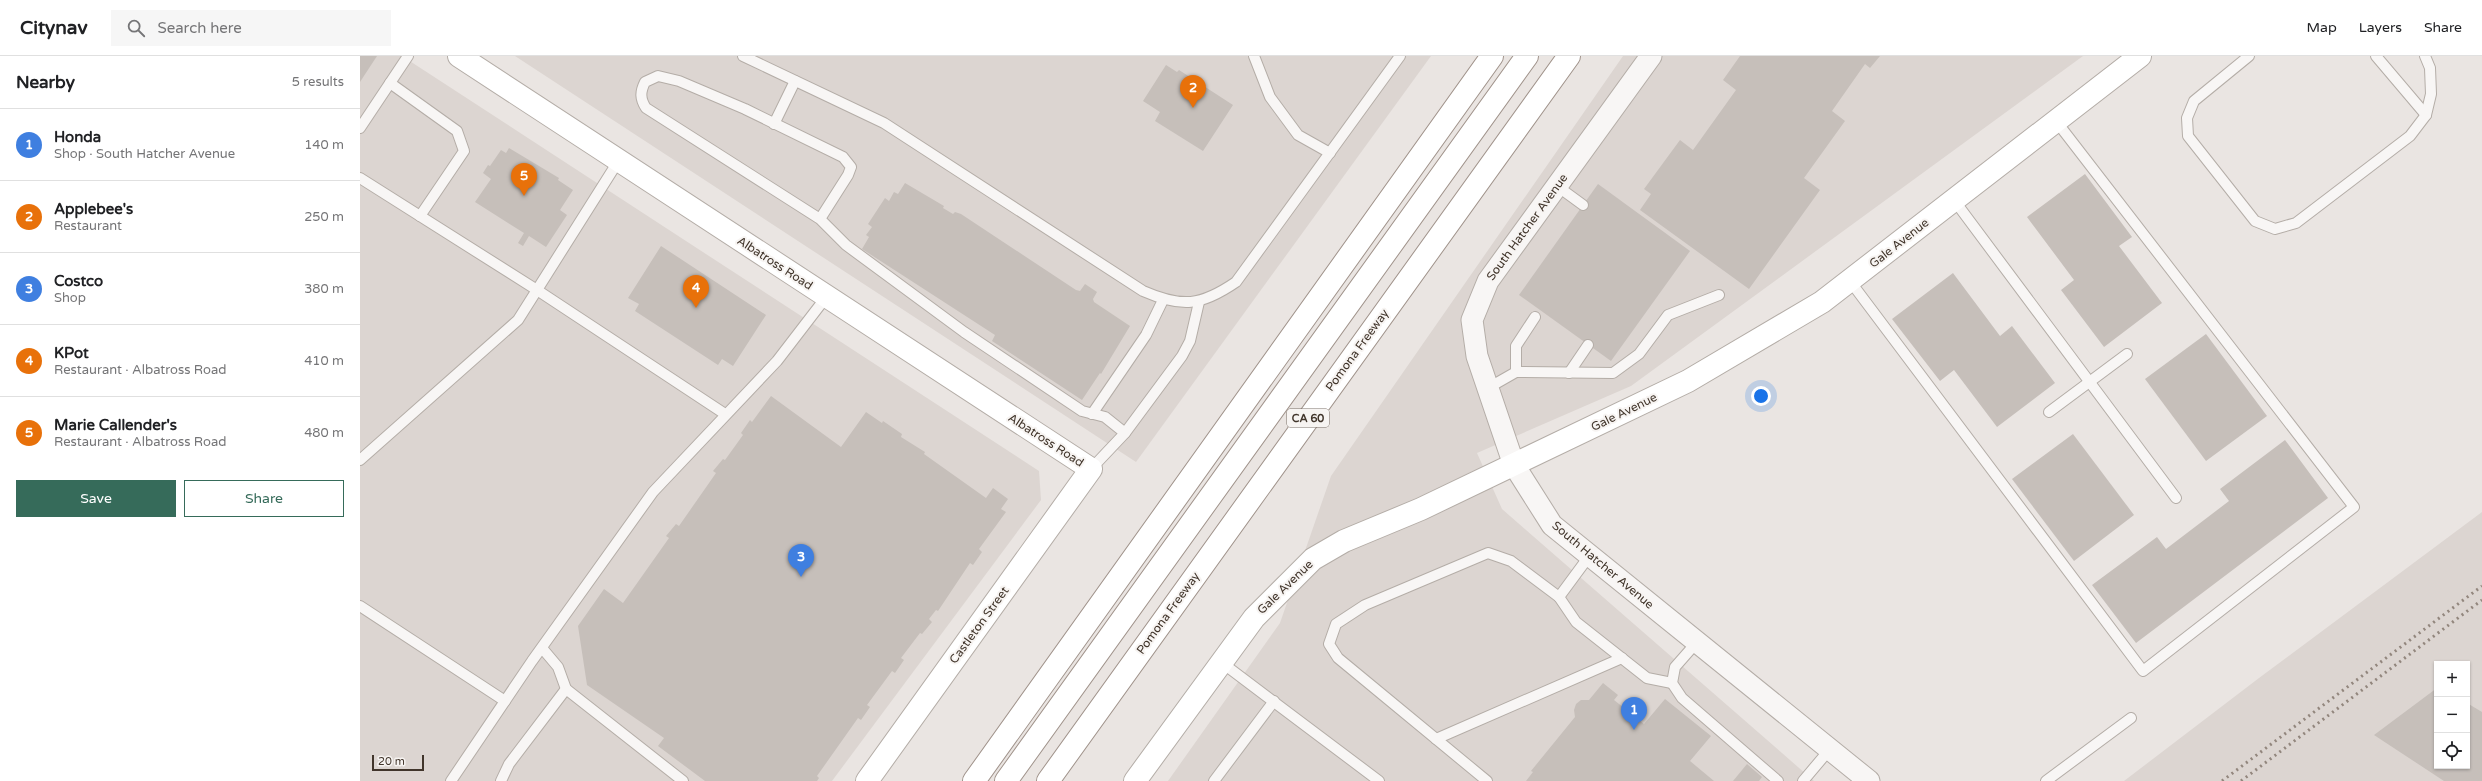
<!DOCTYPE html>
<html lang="en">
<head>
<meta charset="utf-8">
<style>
	:root { --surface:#fff; --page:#f6f6f6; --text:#202124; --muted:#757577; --line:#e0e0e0; --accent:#366b5a }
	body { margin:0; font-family:"Varela Round",sans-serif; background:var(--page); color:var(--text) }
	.controls { position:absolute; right:12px; bottom:12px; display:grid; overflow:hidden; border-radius:0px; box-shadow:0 1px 3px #0004 }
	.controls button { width:36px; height:36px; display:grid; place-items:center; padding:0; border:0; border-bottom:1px solid var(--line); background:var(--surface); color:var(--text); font:20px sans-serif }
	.scale { position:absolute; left:12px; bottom:10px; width:52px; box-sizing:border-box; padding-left:4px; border:2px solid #41352b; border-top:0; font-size:11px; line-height:14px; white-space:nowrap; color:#41352b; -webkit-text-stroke:3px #f7f4f2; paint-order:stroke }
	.you { position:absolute; left:1401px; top:340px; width:14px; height:14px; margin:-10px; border:3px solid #fff; border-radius:50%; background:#1a73e8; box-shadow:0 0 0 6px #1a73e833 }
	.badge { display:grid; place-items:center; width:26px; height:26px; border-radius:50%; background:var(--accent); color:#fff; font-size:13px; font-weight:700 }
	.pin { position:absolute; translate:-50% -33px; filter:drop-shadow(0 1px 2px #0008) }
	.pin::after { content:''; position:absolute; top:21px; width:14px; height:12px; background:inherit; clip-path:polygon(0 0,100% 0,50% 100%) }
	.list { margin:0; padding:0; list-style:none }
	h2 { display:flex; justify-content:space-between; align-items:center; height:52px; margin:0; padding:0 16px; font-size:17px }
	h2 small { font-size:13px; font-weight:400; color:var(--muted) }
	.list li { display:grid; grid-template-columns:26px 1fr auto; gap:12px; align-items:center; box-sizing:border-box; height:72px; padding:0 16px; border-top:1px solid var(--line) }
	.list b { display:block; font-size:15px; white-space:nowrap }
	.list p { margin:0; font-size:13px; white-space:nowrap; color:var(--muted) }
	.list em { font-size:13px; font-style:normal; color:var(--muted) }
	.actions { display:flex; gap:8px; padding:12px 16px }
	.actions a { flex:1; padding:9px 0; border:1px solid var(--accent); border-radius:0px; text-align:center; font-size:14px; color:var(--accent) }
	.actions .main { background:var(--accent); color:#fff }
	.icon { flex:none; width:22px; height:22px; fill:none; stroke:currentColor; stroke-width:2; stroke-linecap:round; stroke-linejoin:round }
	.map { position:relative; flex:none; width:2122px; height:725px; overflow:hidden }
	header { display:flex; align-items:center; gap:24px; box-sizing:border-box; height:56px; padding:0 20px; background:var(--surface); border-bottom:1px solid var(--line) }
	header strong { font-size:19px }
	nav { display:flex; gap:22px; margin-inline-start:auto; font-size:14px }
	.search { width:280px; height:36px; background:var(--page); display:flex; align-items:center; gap:10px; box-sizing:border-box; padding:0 14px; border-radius:0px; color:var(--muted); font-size:15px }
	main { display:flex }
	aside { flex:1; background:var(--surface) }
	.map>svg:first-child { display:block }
	.built { fill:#dcd5d1; fill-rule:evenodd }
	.building { fill:#c6bfba }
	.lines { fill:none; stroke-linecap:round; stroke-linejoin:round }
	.lane-casing { stroke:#b4ada7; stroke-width:12 }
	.street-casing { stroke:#b4ada7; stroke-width:23 }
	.secondary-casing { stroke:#b4ada7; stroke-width:24 }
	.highway-casing { stroke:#a0938b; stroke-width:24 }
	.lane { stroke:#f8f6f5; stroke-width:10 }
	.street { stroke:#f8f6f5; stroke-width:21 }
	.secondary { stroke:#fff; stroke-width:22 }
	.highway { stroke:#fff; stroke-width:22 }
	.rail { stroke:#92867d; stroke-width:3; stroke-dasharray:2 4; stroke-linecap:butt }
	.labels { text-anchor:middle; stroke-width:4; stroke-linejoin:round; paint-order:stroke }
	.shield { fill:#f7f4f2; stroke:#786e67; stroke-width:1 }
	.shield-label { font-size:11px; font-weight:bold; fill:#41352b }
	.street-label { font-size:12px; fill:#41352b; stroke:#f7f4f2 }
</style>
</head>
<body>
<header>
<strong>Citynav</strong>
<div class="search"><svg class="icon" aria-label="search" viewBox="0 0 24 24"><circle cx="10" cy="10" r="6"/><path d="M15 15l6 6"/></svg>Search here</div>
<nav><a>Map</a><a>Layers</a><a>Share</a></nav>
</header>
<main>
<aside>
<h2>Nearby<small>5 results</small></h2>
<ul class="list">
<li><span class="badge" style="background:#3f7fe0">1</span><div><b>Honda</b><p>Shop · South Hatcher Avenue</p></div><em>140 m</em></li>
<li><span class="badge" style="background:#e8710a">2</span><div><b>Applebee's</b><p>Restaurant</p></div><em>250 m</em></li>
<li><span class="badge" style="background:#3f7fe0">3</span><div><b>Costco</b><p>Shop</p></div><em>380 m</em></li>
<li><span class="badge" style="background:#e8710a">4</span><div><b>KPot</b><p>Restaurant · Albatross Road</p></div><em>410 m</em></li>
<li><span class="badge" style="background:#e8710a">5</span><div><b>Marie Callender's</b><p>Restaurant · Albatross Road</p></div><em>480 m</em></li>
</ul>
<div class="actions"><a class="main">Save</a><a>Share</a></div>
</aside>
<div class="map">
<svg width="2122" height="725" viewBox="0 0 2122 725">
	<rect width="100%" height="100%" fill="#eae5e2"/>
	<g class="built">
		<path d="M 0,0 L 42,0 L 679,415 L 681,444 L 472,725 L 0,725 Z"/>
		<path d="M 155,0 L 1071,0 L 776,406 Z"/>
		<path d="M 1263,0 L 1723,0 L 1271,330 L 1117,397 L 1142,453 L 1454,725 L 808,725 L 920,567 L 971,420 Z"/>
		<path d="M 2122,456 L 2122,725 L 1764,725 L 1899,622 ZM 2077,608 L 2107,608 L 2107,710 L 2077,710 Z"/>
	</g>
	<g class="building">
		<path d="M 0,0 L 17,0 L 0,26 Z"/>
		<path d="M 1380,0 L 1520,0 L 1510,12 L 1505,8 L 1472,55 L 1485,65 L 1444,122 L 1460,134 L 1389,233 L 1280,154 L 1291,138 L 1284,133 L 1320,84 L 1333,94 L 1376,34 L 1363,24 Z"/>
		<path d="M 806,9 L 817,16 L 819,14 L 873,49 L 843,95 L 795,65 L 800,56 L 783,45 Z"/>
		<path d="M 149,92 L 199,122 L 198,124 L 213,134 L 200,154 L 207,159 L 186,191 L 169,180 L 163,190 L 158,187 L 164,177 L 115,146 L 131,123 L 123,117 L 128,109 L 130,110 L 141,94 L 146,97 Z"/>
		<path d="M 1725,118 L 1772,181 L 1759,190 L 1802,247 L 1744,291 L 1701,234 L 1714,224 L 1667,161 Z"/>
		<path d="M 545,127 L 584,150 L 583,152 L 593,158 L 595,156 L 601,158 L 716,234 L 720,235 L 725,228 L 737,236 L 733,243 L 734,246 L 770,270 L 741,318 L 740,317 L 722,344 L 632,285 L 635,279 L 502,193 L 509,181 L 506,179 L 512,171 L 508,168 L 525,142 L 529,145 L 534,136 L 538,138 Z"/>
		<path d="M 1238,128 L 1330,195 L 1251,305 L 1159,239 Z"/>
		<path d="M 301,190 L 406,259 L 373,310 L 362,303 L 358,309 L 275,255 L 279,248 L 268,242 Z"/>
		<path d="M 1593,217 L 1640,280 L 1652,270 L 1695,327 L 1637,371 L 1594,314 L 1580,325 L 1532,263 Z"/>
		<path d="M 1846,278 L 1907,360 L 1846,405 L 1785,323 Z"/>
		<path d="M 411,340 L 481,391 L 506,356 L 522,367 L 523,365 L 542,378 L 541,381 L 565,396 L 564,398 L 626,442 L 633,432 L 648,443 L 641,453 L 646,456 L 619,493 L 622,496 L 613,509 L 610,507 L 578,555 L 576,554 L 569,563 L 572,566 L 562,578 L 560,577 L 541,602 L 544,604 L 535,617 L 532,615 L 507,649 L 510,651 L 501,664 L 498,662 L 457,720 L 459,722 L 457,725 L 345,725 L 298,690 L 304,682 L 227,629 L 218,570 L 244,533 L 263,547 L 309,482 L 306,480 L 316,468 L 319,470 L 356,417 L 353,415 L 363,403 L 365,404 L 383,379 L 381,377 L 390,364 L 392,366 Z"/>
		<path d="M 1713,378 L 1774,459 L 1714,505 L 1652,423 Z"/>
		<path d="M 1925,384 L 1968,442 L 1776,587 L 1732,529 L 1797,481 L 1806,493 L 1869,445 L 1860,433 Z"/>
		<path d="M 1243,627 L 1258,639 L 1254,644 L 1284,668 L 1305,643 L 1351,680 L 1330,705 L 1354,725 L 1166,725 L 1173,716 L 1171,715 L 1215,661 L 1214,654 L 1216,648 L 1221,644 L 1229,644 Z"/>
		<path d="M 2077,632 L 2077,710 L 2107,710 L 2107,647 L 2122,656 L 2122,725 L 2084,725 L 2014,679 Z"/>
		<path d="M 1387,708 L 1402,721 L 1399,725 L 1373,725 Z"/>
	</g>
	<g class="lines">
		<defs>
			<g id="lane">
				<path d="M 383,0 L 524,67 L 783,235 C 822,252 841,250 876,226 L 1040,0"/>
				<path d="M 894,0 L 910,41 L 938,79 L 970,97"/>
				<path d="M 1889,0 L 1834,45 L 1827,62 L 1828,80 L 1895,165 L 1915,173 L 1936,167 L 2050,80 L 2066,59 L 2071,38 L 2070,12 L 2065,0"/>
				<path d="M 2016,0 L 2066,59"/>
				<path d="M 30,27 L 97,75 L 104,95 L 60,160"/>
				<path d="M 414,68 L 435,25"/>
				<path d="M 0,72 L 48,0"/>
				<path d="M 0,122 L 177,234 L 365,358"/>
				<path d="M 1197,130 L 1223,149"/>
				<path d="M 1594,144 L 1816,442"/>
				<path d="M 460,163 L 488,119 L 491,111 L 483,101 L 385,53 L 319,25 L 298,20 L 285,26 C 280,36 280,43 286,52 L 460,163 L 486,189 L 604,276 L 722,355 L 745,361 L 765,377"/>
				<path d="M 1490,225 L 1783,615 L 1994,451 L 1696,65"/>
				<path d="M 1156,316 L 1156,290 L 1175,261"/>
				<path d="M 1209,317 L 1228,289"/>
				<path d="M 1128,332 L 1156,316 L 1253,317 L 1279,298 L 1308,259 L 1359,239"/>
				<path d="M 1689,356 L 1767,298"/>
				<path d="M 732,358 L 786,279 L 803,244"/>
				<path d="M 0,404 L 158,264 L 259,104"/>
				<path d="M 731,413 L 765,377 L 822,300 L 830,285 L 839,246"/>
				<path d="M 1230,499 L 1199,541 L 1216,566 L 1287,622 L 1312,627"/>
				<path d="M 0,550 L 145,645"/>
				<path d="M 1337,586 L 1315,611 L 1312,627 L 1322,642 L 1418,725"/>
				<path d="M 182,592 L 198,611 L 206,633"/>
				<path d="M 861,606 L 1019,725"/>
				<path d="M 1076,683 L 1262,602"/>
				<path d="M 91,725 L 172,605 L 293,436 L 417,305 L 467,240"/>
				<path d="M 141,725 L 149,708 L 206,633 L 323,725"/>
				<path d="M 854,725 L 914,645"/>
				<path d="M 1127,725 L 978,602 L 969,588 L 976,568 L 1005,549 L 1128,497 L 1151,505 L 1199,541"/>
				<path d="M 1443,725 L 1470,693"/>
				<path d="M 1686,725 L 1771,662"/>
			</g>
			<path id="street" d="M 1291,0 L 1128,225 L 1112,264 L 1117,300 L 1154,409 L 1192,469 L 1509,725"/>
			<g id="secondary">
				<path d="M 99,0 L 731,413 L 507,725"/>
				<path d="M 775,725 L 894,562 L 953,503 L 984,485 L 1061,453 L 1328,325 L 1462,246 L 1780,0"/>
			</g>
			<g id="highway">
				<path d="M 614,725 L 1132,0"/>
				<path d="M 646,725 L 1167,0"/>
				<path d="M 688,725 L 1209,0"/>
			</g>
		</defs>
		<use href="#lane" class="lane-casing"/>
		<use href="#street" class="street-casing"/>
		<use href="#secondary" class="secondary-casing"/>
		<use href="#highway" class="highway-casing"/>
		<use href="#lane" class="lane"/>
		<use href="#street" class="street"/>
		<use href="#secondary" class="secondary"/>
		<use href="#highway" class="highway"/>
		<g class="rail">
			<path d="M 1862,725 L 2122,530"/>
			<path d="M 1881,725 L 2122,544"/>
		</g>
	</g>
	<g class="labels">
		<rect class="shield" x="927" y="353" width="42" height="18" rx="3"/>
		<g class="shield-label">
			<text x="948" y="366">CA 60</text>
		</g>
		<g class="street-label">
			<text transform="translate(1167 171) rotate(-54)" y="4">South Hatcher Avenue</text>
			<text transform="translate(1539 187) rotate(-38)" y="4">Gale Avenue</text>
			<text transform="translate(415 207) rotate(33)" y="4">Albatross Road</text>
			<text transform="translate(997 294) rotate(-54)" y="4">Pomona Freeway</text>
			<text transform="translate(1264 356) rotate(-26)" y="4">Gale Avenue</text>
			<text transform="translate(686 384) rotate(33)" y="4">Albatross Road</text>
			<text transform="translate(1243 509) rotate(40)" y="4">South Hatcher Avenue</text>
			<text transform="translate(925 531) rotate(-44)" y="4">Gale Avenue</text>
			<text transform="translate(808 557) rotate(-54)" y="4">Pomona Freeway</text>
			<text transform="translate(619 569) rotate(-54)" y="4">Castleton Street</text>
		</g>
	</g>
</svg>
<div class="controls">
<button>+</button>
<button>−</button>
<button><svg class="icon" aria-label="locate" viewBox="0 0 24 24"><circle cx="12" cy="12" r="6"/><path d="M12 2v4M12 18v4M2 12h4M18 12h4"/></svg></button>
</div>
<div class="scale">20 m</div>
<div class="you"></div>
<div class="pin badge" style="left:1274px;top:674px;background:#3f7fe0">1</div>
<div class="pin badge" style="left:833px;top:52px;background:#e8710a">2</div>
<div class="pin badge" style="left:441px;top:521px;background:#3f7fe0">3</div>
<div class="pin badge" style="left:336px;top:252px;background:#e8710a">4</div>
<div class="pin badge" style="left:164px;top:140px;background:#e8710a">5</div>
</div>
</main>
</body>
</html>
